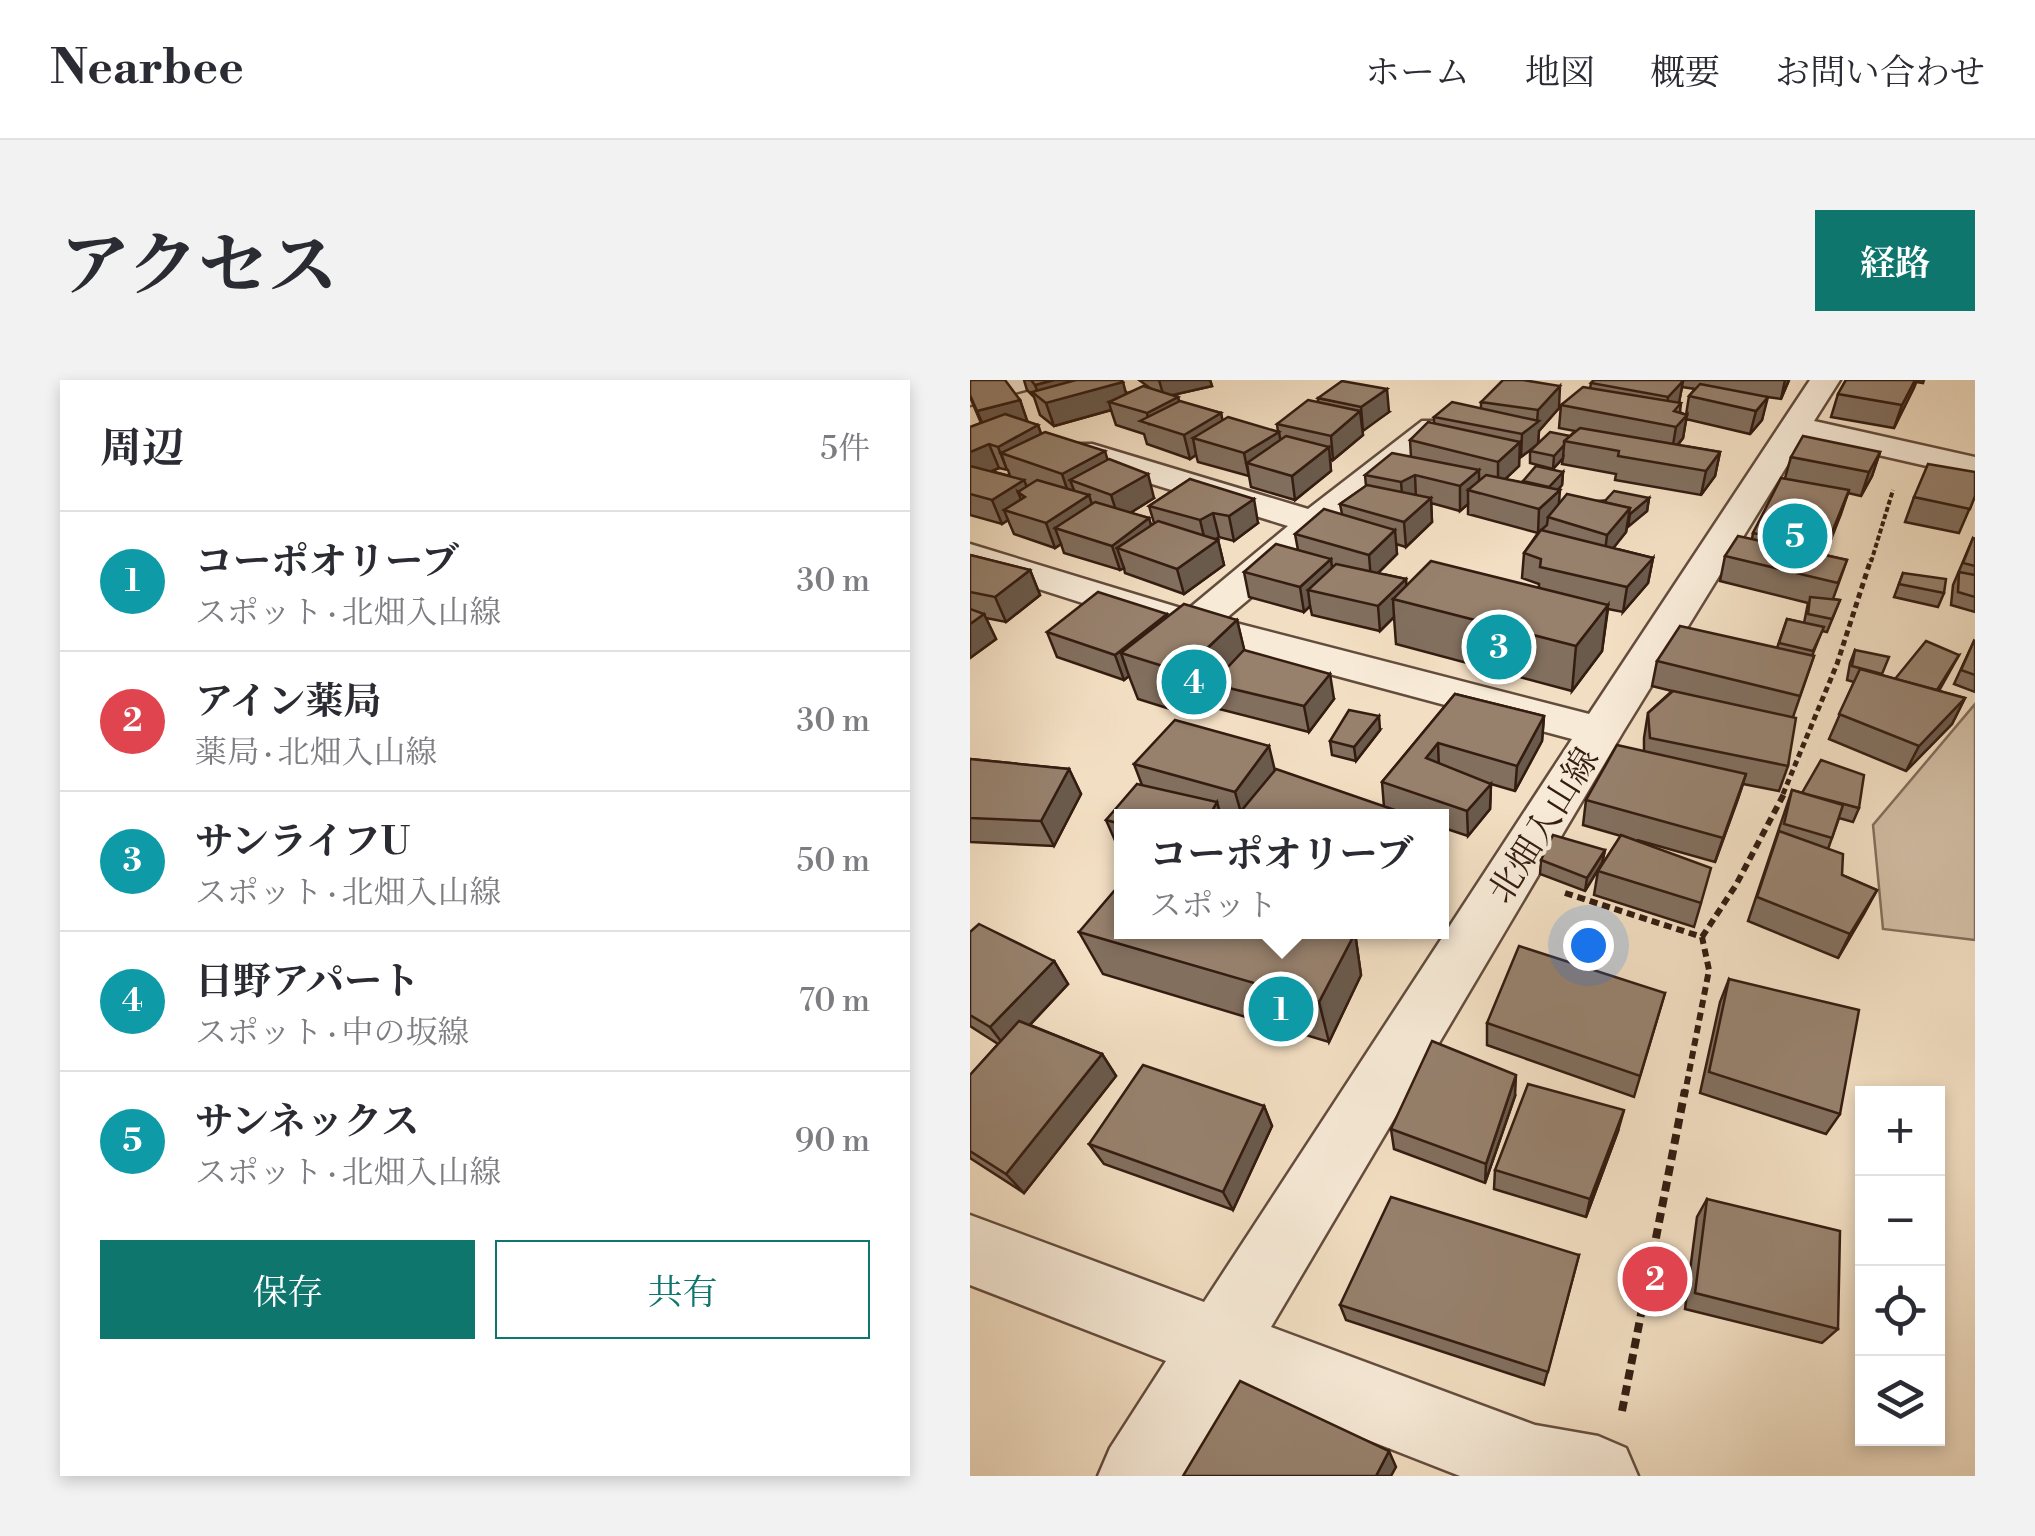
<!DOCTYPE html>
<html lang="ja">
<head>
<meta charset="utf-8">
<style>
	:root { --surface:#fff; --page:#f2f2f3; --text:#2b2b33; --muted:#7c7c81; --line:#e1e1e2; --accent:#0f766e }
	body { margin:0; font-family:"Libre Bodoni","Noto Serif JP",serif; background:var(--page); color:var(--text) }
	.controls { position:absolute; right:30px; bottom:30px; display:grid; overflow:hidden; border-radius:0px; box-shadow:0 5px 15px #0003 }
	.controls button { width:90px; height:90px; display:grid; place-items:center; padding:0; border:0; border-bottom:2px solid var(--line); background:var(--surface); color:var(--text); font:50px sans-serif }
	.you { position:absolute; left:618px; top:565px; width:35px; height:35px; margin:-25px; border:8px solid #fff; border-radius:50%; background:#1a73e8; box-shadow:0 0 0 15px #1a73e833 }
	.badge { display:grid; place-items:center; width:65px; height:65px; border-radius:50%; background:var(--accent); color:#fff; font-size:32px; font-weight:700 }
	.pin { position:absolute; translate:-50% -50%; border:5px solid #fff; box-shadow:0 2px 10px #0006 }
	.popup { position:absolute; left:144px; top:429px; width:335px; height:130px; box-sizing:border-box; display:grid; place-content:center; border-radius:0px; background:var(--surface); filter:drop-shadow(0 2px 8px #0005); font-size:32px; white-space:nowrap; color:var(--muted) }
	.popup b { font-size:38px; color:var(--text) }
	.popup::after { content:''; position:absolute; left:50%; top:100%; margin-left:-20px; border:20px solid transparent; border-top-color:var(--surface) }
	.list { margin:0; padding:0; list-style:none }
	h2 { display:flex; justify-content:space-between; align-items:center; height:130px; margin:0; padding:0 40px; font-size:42px }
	h2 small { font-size:32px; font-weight:400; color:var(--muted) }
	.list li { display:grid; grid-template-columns:65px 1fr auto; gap:30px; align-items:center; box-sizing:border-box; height:140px; padding:0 40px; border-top:2px solid var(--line) }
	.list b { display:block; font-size:38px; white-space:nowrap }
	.list p { margin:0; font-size:32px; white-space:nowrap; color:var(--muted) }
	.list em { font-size:32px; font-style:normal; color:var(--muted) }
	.actions { display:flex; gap:20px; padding:30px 40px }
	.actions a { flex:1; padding:22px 0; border:2px solid var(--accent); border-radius:0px; text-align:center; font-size:35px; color:var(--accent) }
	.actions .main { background:var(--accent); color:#fff }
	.icon { flex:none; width:55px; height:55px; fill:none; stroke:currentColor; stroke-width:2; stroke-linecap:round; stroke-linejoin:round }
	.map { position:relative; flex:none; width:1005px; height:1096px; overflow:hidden; border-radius:0px }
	header { display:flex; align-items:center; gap:60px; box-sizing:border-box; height:140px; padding:0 50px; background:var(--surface); border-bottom:2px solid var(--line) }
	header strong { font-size:48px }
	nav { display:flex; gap:55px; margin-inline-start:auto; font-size:35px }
	.intro { display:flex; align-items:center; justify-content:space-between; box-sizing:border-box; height:240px; padding:0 60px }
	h1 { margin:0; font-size:70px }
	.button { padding:25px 45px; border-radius:0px; background:var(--accent); color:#fff; font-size:35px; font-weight:700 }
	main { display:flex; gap:60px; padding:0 60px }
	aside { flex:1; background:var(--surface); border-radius:0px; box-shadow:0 5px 15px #0003 }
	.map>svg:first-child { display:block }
	.green { fill:#d2bda4; stroke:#836c5a; stroke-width:2.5 }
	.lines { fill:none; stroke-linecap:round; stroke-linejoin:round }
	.minor-casing { stroke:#644c3d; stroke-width:5 }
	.path-far3 { stroke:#341c11; stroke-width:4; stroke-dasharray:5 2.5; stroke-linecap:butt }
	.path-far2 { stroke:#341c11; stroke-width:5; stroke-dasharray:6 4; stroke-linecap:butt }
	.path-far1 { stroke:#341c11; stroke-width:6; stroke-dasharray:8 5; stroke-linecap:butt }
	.path { stroke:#341c11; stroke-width:8; stroke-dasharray:10 6; stroke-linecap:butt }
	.minor { fill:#f7ead7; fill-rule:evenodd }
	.wall { fill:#826f5e; stroke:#341c11; stroke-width:2.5; fill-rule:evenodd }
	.shaded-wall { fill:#6a5a4c; stroke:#341c11; stroke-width:2.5 }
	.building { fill:#97816d; stroke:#341c11; stroke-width:2.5 }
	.labels { text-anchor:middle; stroke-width:8; stroke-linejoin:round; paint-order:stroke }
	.street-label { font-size:35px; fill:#341c11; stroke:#f7ead7 }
</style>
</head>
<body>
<header>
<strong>Nearbee</strong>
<nav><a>ホーム</a><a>地図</a><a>概要</a><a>お問い合わせ</a></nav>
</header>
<div class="intro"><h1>アクセス</h1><a class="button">経路</a></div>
<main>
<aside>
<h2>周辺<small>5件</small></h2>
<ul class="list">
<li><span class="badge" style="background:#0f9aa8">1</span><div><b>コーポオリーブ</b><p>スポット · 北畑入山線</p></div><em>30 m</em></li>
<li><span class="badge" style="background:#e0444e">2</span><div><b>アイン薬局</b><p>薬局 · 北畑入山線</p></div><em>30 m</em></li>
<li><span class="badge" style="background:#0f9aa8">3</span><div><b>サンライフU</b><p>スポット · 北畑入山線</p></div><em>50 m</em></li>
<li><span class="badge" style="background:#0f9aa8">4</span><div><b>日野アパート</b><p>スポット · 中の坂線</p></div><em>70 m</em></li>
<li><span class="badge" style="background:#0f9aa8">5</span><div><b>サンネックス</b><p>スポット · 北畑入山線</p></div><em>90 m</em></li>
</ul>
<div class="actions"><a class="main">保存</a><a>共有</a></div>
</aside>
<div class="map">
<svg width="1005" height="1096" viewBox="0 0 1005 1096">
	<rect width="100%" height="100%" fill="#f2dec2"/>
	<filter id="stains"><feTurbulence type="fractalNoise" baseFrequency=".002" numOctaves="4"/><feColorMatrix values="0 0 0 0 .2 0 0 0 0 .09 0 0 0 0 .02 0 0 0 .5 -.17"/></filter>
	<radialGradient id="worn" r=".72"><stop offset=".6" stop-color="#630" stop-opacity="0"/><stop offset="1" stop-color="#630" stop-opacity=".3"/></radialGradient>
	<path class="green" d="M 1005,324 L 1005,560 L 913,549 L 903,445 Z"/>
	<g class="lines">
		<defs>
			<g id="minor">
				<path d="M 26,0 L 75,0 L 70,6 L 0,25 L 0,7 Z"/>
				<path d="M 840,0 L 870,0 L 844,41 L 1005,77 L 1005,97 L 834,58 L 653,352 L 301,947 L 565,1045 L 628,1056 L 656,1068 L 668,1096 L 490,1096 L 265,1008 L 213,1096 L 128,1096 L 140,1068 L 196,981 L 0,905 L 0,835 L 234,922 L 602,359 L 210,254 L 0,187 L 0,164 L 217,230 L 318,146 L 98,78 L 94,71 L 98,64 L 122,64 L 338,129 L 452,41 L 474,41 L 479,48 L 474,55 L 254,240 L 619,334 Z"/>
			</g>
		</defs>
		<use href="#minor" class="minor-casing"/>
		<path class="path-far3" d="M 901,182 L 923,110"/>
		<path class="path-far2" d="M 813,414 L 867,284 L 901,179"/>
		<g class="path-far1">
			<path d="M 595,513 L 732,557 L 739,590 L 715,713"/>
			<path d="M 732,557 L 766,505 L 815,412"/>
		</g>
		<path class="path" d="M 652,1031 L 715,710"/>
		<use href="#minor" class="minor"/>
	</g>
	<g class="wall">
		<path d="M 54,0 L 151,0 L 156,13 L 180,8 L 169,0 L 240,0 L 242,6 L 202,15 L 208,17 L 209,22 L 251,33 L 252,41 L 308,52 L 307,44 L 348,22 L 348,18 L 419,32 L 392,50 L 393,55 L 363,80 L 360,79 L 361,91 L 325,120 L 281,107 L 279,96 L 228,82 L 226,75 L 220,79 L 177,64 L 174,54 L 146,45 L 141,30 L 84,46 L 70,35 L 64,17 L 57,10 Z"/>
		<path d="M 624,0 L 819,0 L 811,19 L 797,17 L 792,40 L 780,54 L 716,39 L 713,58 L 708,65 L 750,72 L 745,96 L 731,115 L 645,100 L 646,94 L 592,84 L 593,78 L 583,89 L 560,83 L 560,71 L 564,67 L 551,77 L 549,77 L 549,86 L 535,99 L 553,103 L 553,101 L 593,92 L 592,105 L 587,110 L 589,123 L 679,118 L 677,131 L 657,146 L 656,152 L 643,168 L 683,178 L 678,203 L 653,232 L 638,229 L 632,271 L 602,311 L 426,264 L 424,237 L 410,251 L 342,235 L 340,226 L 334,232 L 279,217 L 274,192 L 328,170 L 325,154 L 372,134 L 370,124 L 396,106 L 395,95 L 441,77 L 440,60 L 464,44 L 464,37 L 511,28 L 511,22 L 589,28 L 569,51 L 568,64 L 600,56 L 605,51 L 589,48 L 591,25 L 620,9 L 621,3 ZM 712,7 L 725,9 L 719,16 L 716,35 L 710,32 L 711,23 L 709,22 ZM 461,123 L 490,131 L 498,124 L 498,134 L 568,153 L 554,173 L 552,198 L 569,204 L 569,208 L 436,206 L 436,199 L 408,193 L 427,174 L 426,164 L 436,167 L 462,142 Z"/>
		<path d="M 876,0 L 954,0 L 953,3 L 946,2 L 924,48 L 861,37 L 868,14 Z"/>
		<path d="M 0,17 L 50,20 L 57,42 L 68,45 L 71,54 L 137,80 L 184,118 L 160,133 L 179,138 L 181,146 L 184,143 L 179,126 L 220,99 L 288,143 L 264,161 L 249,157 L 245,159 L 248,160 L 254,185 L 214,214 L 155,193 L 154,188 L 150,190 L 94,173 L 91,164 L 85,168 L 44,154 L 38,140 L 32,144 L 0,135 L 0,47 L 11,43 ZM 29,88 L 38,90 L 40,96 L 21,91 Z"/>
		<path d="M 910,72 L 902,96 L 891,116 L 878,113 L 855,175 L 877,180 L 863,219 L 870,220 L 857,252 L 852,251 L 842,276 L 844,276 L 823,337 L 818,386 L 809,411 L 773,404 L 745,482 L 667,460 L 731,523 L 724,547 L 624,515 L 628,491 L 651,456 L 613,445 L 616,420 L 674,371 L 674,358 L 678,333 L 702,311 L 682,306 L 687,281 L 807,268 L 817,239 L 834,243 L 838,223 L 750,201 L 755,176 L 782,159 L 783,153 L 815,98 L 821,77 Z"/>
		<path d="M 1005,116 L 989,153 L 935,142 L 944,117 Z"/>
		<path d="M 1003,158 L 1005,159 L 1005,232 L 981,225 L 983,205 Z"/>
		<path d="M 0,175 L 60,190 L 70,215 L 36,242 L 16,238 L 26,259 L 0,278 Z"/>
		<path d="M 933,193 L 974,213 L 968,227 L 924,217 Z"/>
		<path d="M 198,237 L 267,240 L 274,270 L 364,319 L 339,352 L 249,329 L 246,317 L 226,337 L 168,319 L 159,296 L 154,300 L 87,277 L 77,252 Z"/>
		<path d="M 1004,261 L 1005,262 L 1005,312 L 984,304 Z"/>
		<path d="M 885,270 L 911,295 L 925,299 L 989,275 L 969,311 L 995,318 L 982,344 L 936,391 L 859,359 L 884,302 L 877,300 L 880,283 Z"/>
		<path d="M 485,314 L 574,336 L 572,361 L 545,411 L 521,404 L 520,429 L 498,456 L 471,447 L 471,436 L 267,436 L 249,431 L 151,436 L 151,466 L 147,465 L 136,440 L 172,405 L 164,384 L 305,391 L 414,427 L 412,402 Z"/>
		<path d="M 410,350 L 386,381 L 362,375 L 360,361 Z"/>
		<path d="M 0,379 L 99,389 L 111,414 L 84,466 L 0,462 Z"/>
		<path d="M 822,410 L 889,428 L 883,442 L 869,438 L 858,469 L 872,495 L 907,510 L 868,578 L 778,541 Z"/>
		<path d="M 635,470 L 632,483 L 615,511 L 570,494 L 571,480 Z"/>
		<path d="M 0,552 L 84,581 L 98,604 L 60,645 L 132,674 L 146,696 L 54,813 L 0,778 L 0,695 L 28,664 L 0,646 Z"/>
		<path d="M 109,552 L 385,553 L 391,595 L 359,662 L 133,594 Z"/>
		<path d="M 759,599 L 870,734 L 856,754 L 730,713 L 750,622 Z"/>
		<path d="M 695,613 L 664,717 L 517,665 L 517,643 Z"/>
		<path d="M 545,716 L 515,803 L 424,769 L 421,749 Z"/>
		<path d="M 294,726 L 302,746 L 263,830 L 134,784 L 119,764 Z"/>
		<path d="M 648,751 L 616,837 L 524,809 L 525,790 Z"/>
		<path d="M 737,819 L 868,949 L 852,963 L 715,929 L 727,837 Z"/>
		<path d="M 609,875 L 574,1005 L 376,940 L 370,925 Z"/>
	</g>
	<g class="shaded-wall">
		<path d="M 84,0 L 133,0 L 153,2 L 159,25 L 139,22 L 141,30 L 84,46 L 76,23 L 70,18 L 65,5 Z"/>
		<path d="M 189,0 L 240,0 L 242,6 L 194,17 Z"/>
		<path d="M 815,0 L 819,0 L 811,19 Z"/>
		<path d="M 945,0 L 947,0 L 944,8 L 924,48 L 932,25 Z"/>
		<path d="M 713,1 L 709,23 L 695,40 L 698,17 Z"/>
		<path d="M 590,6 L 589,28 L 569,51 L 568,64 L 551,77 L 552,54 L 567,42 L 568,30 Z"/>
		<path d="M 417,9 L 419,32 L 393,51 L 391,27 Z"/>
		<path d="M 208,17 L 213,40 L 179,44 L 177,33 Z"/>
		<path d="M 798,17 L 792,40 L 780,54 L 786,31 Z"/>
		<path d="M 50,20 L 58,43 L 17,54 L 7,31 Z"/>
		<path d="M 390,31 L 393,55 L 363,80 L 361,56 Z"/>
		<path d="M 251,33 L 256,57 L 223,58 L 226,75 L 220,79 L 214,55 Z"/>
		<path d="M 717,35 L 713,58 L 702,71 L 706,47 Z"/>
		<path d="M 68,45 L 76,68 L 31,73 L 37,90 L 28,67 Z"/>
		<path d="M 309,52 L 313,76 L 277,83 L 279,97 L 274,73 Z"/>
		<path d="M 550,62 L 549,86 L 528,106 L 528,82 Z"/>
		<path d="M 19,64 L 29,88 L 5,98 L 0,86 L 0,72 Z"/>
		<path d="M 594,65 L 593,78 L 583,89 L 584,76 Z"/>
		<path d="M 359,67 L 361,91 L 325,120 L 322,96 Z"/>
		<path d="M 135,71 L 142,95 L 100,100 L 106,115 L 100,118 L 92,94 Z"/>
		<path d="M 750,72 L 745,96 L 731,115 L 736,91 Z"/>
		<path d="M 910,72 L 902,96 L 891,116 L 899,92 Z"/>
		<path d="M 509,90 L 509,113 L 498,110 L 498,124 L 490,131 L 490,106 Z"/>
		<path d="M 593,92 L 592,105 L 578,120 L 579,107 Z"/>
		<path d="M 178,94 L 184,118 L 149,140 L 141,115 Z"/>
		<path d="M 445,95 L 446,119 L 433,126 L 431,102 Z"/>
		<path d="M 54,100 L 64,124 L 48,112 L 55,130 L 34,130 L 38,140 L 32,144 L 22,120 Z"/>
		<path d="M 590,110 L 588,135 L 578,137 L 577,145 L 568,153 L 569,129 Z"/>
		<path d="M 879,110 L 871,134 L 848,192 L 856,167 Z"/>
		<path d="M 119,115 L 127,140 L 85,148 L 91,164 L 85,168 L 76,143 Z"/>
		<path d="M 461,118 L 462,142 L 436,167 L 434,142 Z"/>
		<path d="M 679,118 L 677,131 L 658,147 L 660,134 Z"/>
		<path d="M 284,119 L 288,143 L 264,161 L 259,136 Z"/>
		<path d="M 660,128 L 656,152 L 634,180 L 637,155 Z"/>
		<path d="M 243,133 L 249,157 L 236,165 L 230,140 Z"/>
		<path d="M 179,138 L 186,163 L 147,168 L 154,188 L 150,190 L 142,166 Z"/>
		<path d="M 425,150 L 427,174 L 401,200 L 399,175 Z"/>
		<path d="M 248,160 L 254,185 L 214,214 L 207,189 Z"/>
		<path d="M 683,178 L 678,203 L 653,232 L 657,207 Z"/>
		<path d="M 361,179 L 364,204 L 338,210 L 340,226 L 334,232 L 330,207 Z"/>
		<path d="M 60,190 L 70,215 L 36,242 L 25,217 Z"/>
		<path d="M 436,199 L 437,222 L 423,219 L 424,237 L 410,251 L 408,226 Z"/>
		<path d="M 638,225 L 632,271 L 602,311 L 606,266 Z"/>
		<path d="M 14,234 L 26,259 L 0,278 L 0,244 Z"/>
		<path d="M 197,234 L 205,259 L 151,273 L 159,296 L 154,300 L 145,275 Z"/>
		<path d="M 267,240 L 278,285 L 242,304 L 246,317 L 226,337 L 212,292 Z"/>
		<path d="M 360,294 L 364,319 L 339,352 L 334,326 Z"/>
		<path d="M 995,318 L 982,344 L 936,391 L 949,366 Z"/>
		<path d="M 409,336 L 410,350 L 386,381 L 384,367 Z"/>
		<path d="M 574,336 L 572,361 L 545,411 L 547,386 Z"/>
		<path d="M 468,363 L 469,389 L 456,378 Z"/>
		<path d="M 299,366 L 305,391 L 272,436 L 265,412 Z"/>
		<path d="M 99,389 L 111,414 L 84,466 L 71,441 Z"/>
		<path d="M 776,394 L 768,419 L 745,482 L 753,458 Z"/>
		<path d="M 521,404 L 520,429 L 498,456 L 497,431 Z"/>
		<path d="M 247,422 L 251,436 L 239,436 Z"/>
		<path d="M 635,470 L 632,483 L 615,511 L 617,498 Z"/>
		<path d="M 907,510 L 894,534 L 868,578 L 880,554 Z"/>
		<path d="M 385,553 L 391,595 L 359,662 L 349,622 Z"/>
		<path d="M 84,581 L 98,604 L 37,669 L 20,647 Z"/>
		<path d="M 132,674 L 146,696 L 54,813 L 36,794 Z"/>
		<path d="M 546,695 L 545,716 L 515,803 L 516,784 Z"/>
		<path d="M 294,726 L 302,746 L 263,830 L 253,812 Z"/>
		<path d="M 654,730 L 648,751 L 616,837 L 620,819 Z"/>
		<path d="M 419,1071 L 426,1087 L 421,1096 L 406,1096 Z"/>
	</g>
	<g class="building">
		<path d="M 0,0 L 35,0 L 50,20 L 7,31 L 0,15 Z"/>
		<path d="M 61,0 L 84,0 L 65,5 Z"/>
		<path d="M 106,0 L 151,0 L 153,2 L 76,23 L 62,12 Z"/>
		<path d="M 533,0 L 553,0 L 590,6 L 568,30 L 511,22 Z"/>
		<path d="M 624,0 L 710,0 L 713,1 L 698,17 L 621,3 Z"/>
		<path d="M 876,0 L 945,0 L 932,25 L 868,14 Z"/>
		<path d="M 372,1 L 417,9 L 391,27 L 348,18 Z"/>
		<path d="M 730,4 L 798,17 L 786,31 L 719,16 Z"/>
		<path d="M 173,6 L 208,17 L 177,33 L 139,22 Z"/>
		<path d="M 613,7 L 711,23 L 704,31 L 717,35 L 706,47 L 591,25 Z"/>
		<path d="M 338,20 L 390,31 L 361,56 L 307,44 Z"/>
		<path d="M 210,21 L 251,33 L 214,55 L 170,41 Z"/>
		<path d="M 482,22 L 569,41 L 552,54 L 464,37 Z"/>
		<path d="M 35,34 L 68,45 L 28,67 L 19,64 L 0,72 L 0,47 Z"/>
		<path d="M 258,37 L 309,52 L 274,73 L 223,58 Z"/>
		<path d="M 458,42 L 550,62 L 528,82 L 440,60 Z"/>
		<path d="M 610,48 L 750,72 L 736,91 L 648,76 L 649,71 L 594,61 Z"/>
		<path d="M 75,52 L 135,71 L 92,94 L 31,73 Z"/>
		<path d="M 580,52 L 600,56 L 594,61 L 594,65 L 584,76 L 560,71 Z"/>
		<path d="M 316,56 L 359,67 L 322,96 L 277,83 Z"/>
		<path d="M 833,56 L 910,72 L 899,92 L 821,77 Z"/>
		<path d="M 422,73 L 509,90 L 490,106 L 445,95 L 431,102 L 395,95 Z"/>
		<path d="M 139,79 L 178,94 L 141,115 L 100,100 Z"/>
		<path d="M 958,84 L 1005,92 L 1005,116 L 1000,129 L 944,117 Z"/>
		<path d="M 0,86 L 54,100 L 22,120 L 0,114 Z"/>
		<path d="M 566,86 L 593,92 L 579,107 L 553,101 Z"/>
		<path d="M 516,95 L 590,110 L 569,129 L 498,110 Z"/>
		<path d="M 811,98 L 879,110 L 856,167 L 783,153 Z"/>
		<path d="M 220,99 L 284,119 L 259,136 L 243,133 L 230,140 L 179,126 Z"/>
		<path d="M 67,100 L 119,115 L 76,143 L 34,130 L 55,117 L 48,112 Z"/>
		<path d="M 397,105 L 461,118 L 434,142 L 370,124 Z"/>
		<path d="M 644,111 L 679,118 L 660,134 L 659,133 L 660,128 L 634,122 Z"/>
		<path d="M 597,114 L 660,128 L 637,155 L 578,137 Z"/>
		<path d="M 125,122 L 179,138 L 142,166 L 85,148 Z"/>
		<path d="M 354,129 L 425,150 L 399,175 L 325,154 Z"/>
		<path d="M 188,141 L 248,160 L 207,189 L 147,168 Z"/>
		<path d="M 571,150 L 683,178 L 657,207 L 570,187 L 571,179 L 554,173 Z"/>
		<path d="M 768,156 L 877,180 L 868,203 L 755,176 Z"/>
		<path d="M 1003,158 L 1005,159 L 1005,186 L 993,183 Z"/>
		<path d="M 306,164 L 361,179 L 330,207 L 274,192 Z"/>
		<path d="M 0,175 L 60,190 L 25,217 L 0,212 Z"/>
		<path d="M 461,181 L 638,225 L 606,266 L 423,219 Z"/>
		<path d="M 366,184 L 436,199 L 408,226 L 338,210 Z"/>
		<path d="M 989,192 L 1005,195 L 1005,217 L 988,212 Z"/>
		<path d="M 933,193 L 976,199 L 974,213 L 929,204 Z"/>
		<path d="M 128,212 L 197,234 L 145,275 L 77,252 Z"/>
		<path d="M 840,217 L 870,220 L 862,239 L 838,234 Z"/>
		<path d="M 214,224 L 267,240 L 212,292 L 151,273 Z"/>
		<path d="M 0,229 L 14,234 L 0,244 Z"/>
		<path d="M 817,239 L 854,247 L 843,271 L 809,263 Z"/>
		<path d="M 710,246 L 844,276 L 830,316 L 687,281 Z"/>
		<path d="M 956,261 L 989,275 L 967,310 L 925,299 Z"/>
		<path d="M 1004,261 L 1005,262 L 1005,295 L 991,290 Z"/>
		<path d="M 274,270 L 360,294 L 334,326 L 242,304 Z"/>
		<path d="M 885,270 L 919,277 L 912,294 L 882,286 Z"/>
		<path d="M 890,289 L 995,318 L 949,366 L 869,334 Z"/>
		<path d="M 703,311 L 826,338 L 818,386 L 680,358 L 678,333 Z"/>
		<path d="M 485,314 L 574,336 L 547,386 L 468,363 L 456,378 L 521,404 L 497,431 L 412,402 Z"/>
		<path d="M 379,330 L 409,336 L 384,367 L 360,361 Z"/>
		<path d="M 205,340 L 299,366 L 265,412 L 164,384 Z"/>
		<path d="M 647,365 L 776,394 L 753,458 L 616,420 Z"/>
		<path d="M 0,379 L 99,389 L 71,441 L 0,438 Z"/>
		<path d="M 851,380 L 894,395 L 889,428 L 832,413 Z"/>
		<path d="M 306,389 L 442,436 L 267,436 Z"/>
		<path d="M 167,404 L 247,422 L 239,436 L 151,436 L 151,444 L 136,440 Z"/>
		<path d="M 822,410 L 873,425 L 862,458 L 814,444 Z"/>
		<path d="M 809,451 L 873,474 L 872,495 L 907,510 L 880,554 L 787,517 Z"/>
		<path d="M 583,455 L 635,470 L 617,498 L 571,480 Z"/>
		<path d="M 651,455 L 741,488 L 731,523 L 628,491 Z"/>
		<path d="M 151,503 L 151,552 L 385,553 L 349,622 L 109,552 Z"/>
		<path d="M 9,544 L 84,581 L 20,647 L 0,635 L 0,552 Z"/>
		<path d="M 549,566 L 695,613 L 670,696 L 517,643 Z"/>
		<path d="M 759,599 L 889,630 L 870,734 L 739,692 Z"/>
		<path d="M 49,641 L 132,674 L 36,794 L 0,771 L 0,695 Z"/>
		<path d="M 462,661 L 546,695 L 516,784 L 421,749 Z"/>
		<path d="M 173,685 L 294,726 L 253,812 L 119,764 Z"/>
		<path d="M 558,704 L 654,730 L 620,819 L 525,790 Z"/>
		<path d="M 421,817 L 609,875 L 578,992 L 370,925 Z"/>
		<path d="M 737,819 L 870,851 L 868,949 L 725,913 Z"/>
		<path d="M 270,1001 L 419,1071 L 406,1096 L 213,1096 Z"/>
	</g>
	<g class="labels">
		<g class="street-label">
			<text transform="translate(573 445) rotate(-58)" y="12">北畑入山線</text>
		</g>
	</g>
	<rect width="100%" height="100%" filter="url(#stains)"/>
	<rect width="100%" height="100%" fill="url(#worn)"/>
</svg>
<div class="controls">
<button>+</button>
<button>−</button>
<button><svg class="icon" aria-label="locate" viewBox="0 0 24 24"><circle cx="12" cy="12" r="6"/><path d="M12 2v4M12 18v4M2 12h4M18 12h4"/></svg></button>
<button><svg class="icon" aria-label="layers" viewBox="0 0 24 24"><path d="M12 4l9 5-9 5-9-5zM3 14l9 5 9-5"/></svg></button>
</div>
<div class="you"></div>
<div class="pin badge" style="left:311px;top:629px;background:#0f9aa8">1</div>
<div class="popup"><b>コーポオリーブ</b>スポット</div>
<div class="pin badge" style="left:685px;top:899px;background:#e0444e">2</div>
<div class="pin badge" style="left:529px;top:267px;background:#0f9aa8">3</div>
<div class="pin badge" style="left:224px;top:302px;background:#0f9aa8">4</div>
<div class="pin badge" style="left:825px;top:156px;background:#0f9aa8">5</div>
</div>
</main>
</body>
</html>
